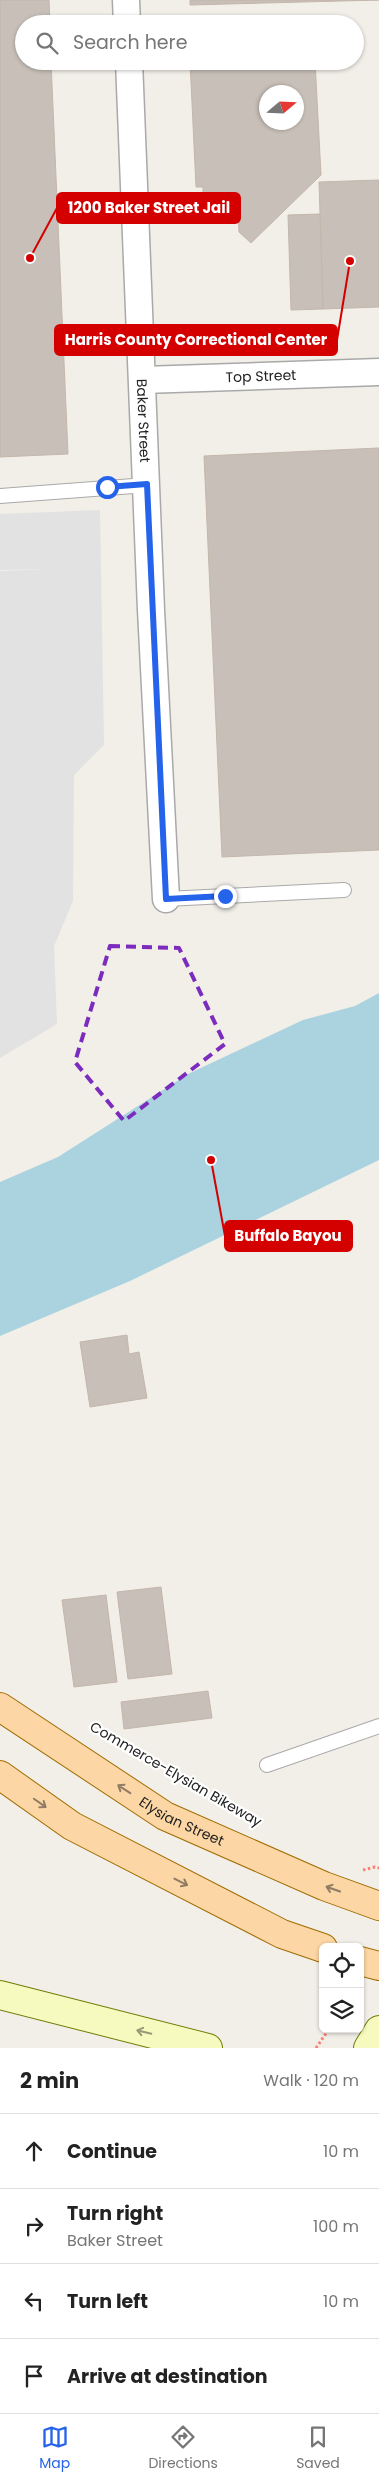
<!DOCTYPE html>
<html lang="en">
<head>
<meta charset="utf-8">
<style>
	:root { --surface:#fff; --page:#f6f6f6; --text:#222; --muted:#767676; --line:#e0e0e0; --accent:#2563eb }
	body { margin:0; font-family:Poppins,sans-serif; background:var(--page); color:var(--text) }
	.controls { position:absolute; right:15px; bottom:15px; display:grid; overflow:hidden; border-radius:8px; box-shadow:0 1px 4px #0004 }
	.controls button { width:45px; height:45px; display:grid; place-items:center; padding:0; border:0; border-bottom:1px solid var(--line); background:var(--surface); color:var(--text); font:25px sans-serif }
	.compass { position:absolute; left:259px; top:85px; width:45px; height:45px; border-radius:50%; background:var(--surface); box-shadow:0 1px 4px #0004; rotate:71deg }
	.stop { position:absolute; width:15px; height:15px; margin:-11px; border:4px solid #2563eb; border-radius:50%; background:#fff }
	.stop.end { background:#2563eb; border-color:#fff; box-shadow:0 1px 5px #0008 }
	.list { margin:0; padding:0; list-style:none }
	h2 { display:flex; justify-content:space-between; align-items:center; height:65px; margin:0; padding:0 20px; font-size:21px }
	h2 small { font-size:16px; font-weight:400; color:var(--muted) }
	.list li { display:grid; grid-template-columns:32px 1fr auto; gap:15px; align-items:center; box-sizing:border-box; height:75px; padding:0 20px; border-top:1px solid var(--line) }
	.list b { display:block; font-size:19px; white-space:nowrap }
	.list p { margin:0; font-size:16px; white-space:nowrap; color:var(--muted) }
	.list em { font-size:16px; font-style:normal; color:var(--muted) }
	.icon { flex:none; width:28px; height:28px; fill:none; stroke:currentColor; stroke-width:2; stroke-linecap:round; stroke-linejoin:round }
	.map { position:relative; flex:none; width:379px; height:2048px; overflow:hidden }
	.search { position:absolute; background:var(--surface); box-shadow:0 1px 4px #0004; left:15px; right:15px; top:15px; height:55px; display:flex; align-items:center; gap:12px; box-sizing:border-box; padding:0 18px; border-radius:28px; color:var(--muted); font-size:19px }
	.sheet { height:365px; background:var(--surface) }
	nav { display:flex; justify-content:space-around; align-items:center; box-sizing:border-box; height:70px; border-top:1px solid var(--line); background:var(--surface); font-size:14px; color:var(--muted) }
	nav a { display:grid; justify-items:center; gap:2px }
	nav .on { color:var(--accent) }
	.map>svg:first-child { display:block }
	.parking { fill:#e2e2e2 }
	.water { fill:#aad3df }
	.building { fill:#c7bfb8; stroke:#c4b6ab; fill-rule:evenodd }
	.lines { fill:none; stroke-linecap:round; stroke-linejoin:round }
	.lane-casing { stroke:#a9a9a9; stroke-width:16 }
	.street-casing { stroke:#a9a9a9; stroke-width:29 }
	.secondary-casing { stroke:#707d05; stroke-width:30 }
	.primary-casing { stroke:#a06b00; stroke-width:30 }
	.path { stroke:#fa8072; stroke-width:3; stroke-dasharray:2.5 2.5; stroke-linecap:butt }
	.lane { stroke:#fff; stroke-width:14 }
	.street { stroke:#fff; stroke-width:26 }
	.secondary { stroke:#f7fabf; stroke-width:28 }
	.primary { stroke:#fcd6a4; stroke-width:28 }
	.oneway { stroke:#8f7c63 }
	.oneway2 { stroke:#979978 }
	.route { stroke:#2563eb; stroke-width:6 }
	.marked { fill:none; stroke:#7b2cbf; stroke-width:4; stroke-dasharray:10 6; stroke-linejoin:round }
	.labels { text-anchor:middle; stroke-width:4.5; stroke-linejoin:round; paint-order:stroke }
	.street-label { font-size:14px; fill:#222; stroke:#fff }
	.leader { fill:none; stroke:#d40000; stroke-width:2 }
	.callout-dot { fill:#d40000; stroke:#fff; stroke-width:2 }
	.callout { fill:#d40000; stroke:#d40000; stroke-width:2 }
	.callout-label { font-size:15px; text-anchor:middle; font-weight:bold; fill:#fff }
</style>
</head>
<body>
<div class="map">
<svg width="379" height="2048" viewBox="0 0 379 2048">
	<rect width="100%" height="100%" fill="#f2efe9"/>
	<path class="parking" d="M 100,510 L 104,745 L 74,775 L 73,901 L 54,946 L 57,1024 L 0,1058 L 0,571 L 46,569 L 0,570 L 0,514 Z"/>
	<path class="water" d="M 379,993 L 379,1160 L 130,1281 L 0,1336 L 0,1182 L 58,1157 L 188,1074 L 303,1020 L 355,1006 Z"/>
	<g class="building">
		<path d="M 0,0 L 49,0 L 50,24 L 24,24 L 24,61 L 51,61 L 68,454 L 0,457 Z"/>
		<path d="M 190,0 L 379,0 L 190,5 Z"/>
		<path d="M 190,61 L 315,61 L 321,175 L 251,243 L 239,232 L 238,210 L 203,210 L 203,187 L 196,187 ZM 266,92 L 296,92 L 296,122 L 266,122 Z"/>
		<path d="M 379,180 L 379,307 L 323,309 L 319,182 Z"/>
		<path d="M 320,214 L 323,309 L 291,310 L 288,215 Z"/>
		<path d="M 379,448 L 379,850 L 222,857 L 204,456 Z"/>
		<path d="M 127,1335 L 129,1354 L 139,1352 L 147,1398 L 90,1407 L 80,1342 Z"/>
		<path d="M 161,1587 L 172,1674 L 128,1679 L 117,1592 Z"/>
		<path d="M 106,1595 L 117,1682 L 74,1687 L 62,1600 Z"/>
		<path d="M 208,1691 L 212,1718 L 124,1729 L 121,1702 Z"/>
	</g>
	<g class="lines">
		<defs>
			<g id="lane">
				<path d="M 0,496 L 147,485"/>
				<path d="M 166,899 L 344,890"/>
				<path d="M 267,1765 L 379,1726"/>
			</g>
			<g id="street">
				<path d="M 126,0 L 127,24"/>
				<path id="s1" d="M 129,61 L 151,610 L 166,899"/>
				<path id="s2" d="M 143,380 L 379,372"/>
			</g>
			<g id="secondary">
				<path d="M 0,1995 L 208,2048"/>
				<path d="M 368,2048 L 379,2030"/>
			</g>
			<g id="primary">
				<path id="s3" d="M 0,1707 L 165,1816 L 324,1886 L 379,1906"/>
				<path d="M 0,1775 L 72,1826 L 282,1934 L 323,1948"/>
				<path d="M 360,1961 L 379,1966"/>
			</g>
		</defs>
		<use href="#lane" class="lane-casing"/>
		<use href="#street" class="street-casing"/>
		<use href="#secondary" class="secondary-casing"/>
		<use href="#primary" class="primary-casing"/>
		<g class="path">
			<path d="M 363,1870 L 375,1867 L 379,1868"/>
			<path d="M 316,2048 L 329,2029"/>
		</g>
		<use href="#lane" class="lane"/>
		<use href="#street" class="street"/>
		<use href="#secondary" class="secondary"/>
		<use href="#primary" class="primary"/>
	</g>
	<defs><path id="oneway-shaft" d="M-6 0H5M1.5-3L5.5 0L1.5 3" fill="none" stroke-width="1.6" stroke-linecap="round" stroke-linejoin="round" transform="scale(1.25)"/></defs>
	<g class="oneway">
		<use href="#oneway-shaft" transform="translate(124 1789) rotate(-147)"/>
		<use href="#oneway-shaft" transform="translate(40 1803) rotate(35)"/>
		<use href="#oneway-shaft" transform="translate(181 1882) rotate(27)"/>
		<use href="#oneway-shaft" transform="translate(333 1889) rotate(-161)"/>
	</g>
	<use class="oneway2" href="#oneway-shaft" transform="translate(144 2032) rotate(-166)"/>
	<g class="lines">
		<path class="route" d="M 107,487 L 147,484 L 166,899 L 225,896"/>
	</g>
	<path class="marked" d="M 110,946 L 179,948 L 225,1044 L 124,1121 L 75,1062 Z"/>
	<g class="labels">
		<g class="street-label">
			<text dy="5" stroke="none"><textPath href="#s2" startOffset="118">Top Street</textPath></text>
			<text dy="5" stroke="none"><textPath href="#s1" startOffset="360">Baker Street</textPath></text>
			<text transform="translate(176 1774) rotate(30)" y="5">Commerce-Elysian Bikeway</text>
			<text dy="5" stroke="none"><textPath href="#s3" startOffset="215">Elysian Street</textPath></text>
		</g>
	</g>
	<path class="leader" d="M30 258L57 208M350 261L337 340M211 1160L225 1236"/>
	<g class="callout-dot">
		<circle cx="30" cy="258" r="5"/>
		<circle cx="350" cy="261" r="5"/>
		<circle cx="211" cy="1160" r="5"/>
	</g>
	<g class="callout">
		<rect x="57" y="193" width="183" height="30" rx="5"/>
		<rect x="55" y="325" width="282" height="30" rx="5"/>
		<rect x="225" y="1221" width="127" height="30" rx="5"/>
	</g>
	<g class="callout-label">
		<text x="149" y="213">1200 Baker Street Jail</text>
		<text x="196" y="345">Harris County Correctional Center</text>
		<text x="288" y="1241">Buffalo Bayou</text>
	</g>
</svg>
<div class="controls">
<button><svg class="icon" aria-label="locate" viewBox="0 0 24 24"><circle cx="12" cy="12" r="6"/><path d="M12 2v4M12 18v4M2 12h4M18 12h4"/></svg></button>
<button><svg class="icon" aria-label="layers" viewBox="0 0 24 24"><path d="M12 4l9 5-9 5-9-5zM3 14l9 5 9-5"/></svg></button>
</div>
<svg class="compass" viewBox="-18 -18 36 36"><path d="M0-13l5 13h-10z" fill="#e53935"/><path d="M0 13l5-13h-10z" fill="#767676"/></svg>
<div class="stop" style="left:107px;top:487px"></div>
<div class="stop end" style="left:225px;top:896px"></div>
<div class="search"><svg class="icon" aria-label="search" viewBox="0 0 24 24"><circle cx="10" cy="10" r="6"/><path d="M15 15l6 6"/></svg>Search here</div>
</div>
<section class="sheet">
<h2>2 min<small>Walk · 120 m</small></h2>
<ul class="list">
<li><svg class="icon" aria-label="ahead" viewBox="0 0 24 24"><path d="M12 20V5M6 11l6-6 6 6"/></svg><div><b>Continue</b></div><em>10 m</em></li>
<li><svg class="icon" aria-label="right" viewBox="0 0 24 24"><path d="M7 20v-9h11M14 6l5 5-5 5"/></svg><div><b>Turn right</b><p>Baker Street</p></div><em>100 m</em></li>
<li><svg class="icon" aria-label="left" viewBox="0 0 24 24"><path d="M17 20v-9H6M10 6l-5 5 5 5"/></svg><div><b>Turn left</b></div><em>10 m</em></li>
<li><svg class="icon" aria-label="arrive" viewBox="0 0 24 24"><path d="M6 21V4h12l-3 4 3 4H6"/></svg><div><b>Arrive at destination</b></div></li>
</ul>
</section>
<nav>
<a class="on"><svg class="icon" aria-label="map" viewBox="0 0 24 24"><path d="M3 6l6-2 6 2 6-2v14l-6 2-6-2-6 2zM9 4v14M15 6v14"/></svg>Map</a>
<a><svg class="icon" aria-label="directions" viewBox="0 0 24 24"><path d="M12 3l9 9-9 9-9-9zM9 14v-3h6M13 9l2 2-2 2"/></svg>Directions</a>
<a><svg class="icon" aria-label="saved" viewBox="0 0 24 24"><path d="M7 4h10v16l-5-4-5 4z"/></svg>Saved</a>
</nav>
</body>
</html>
